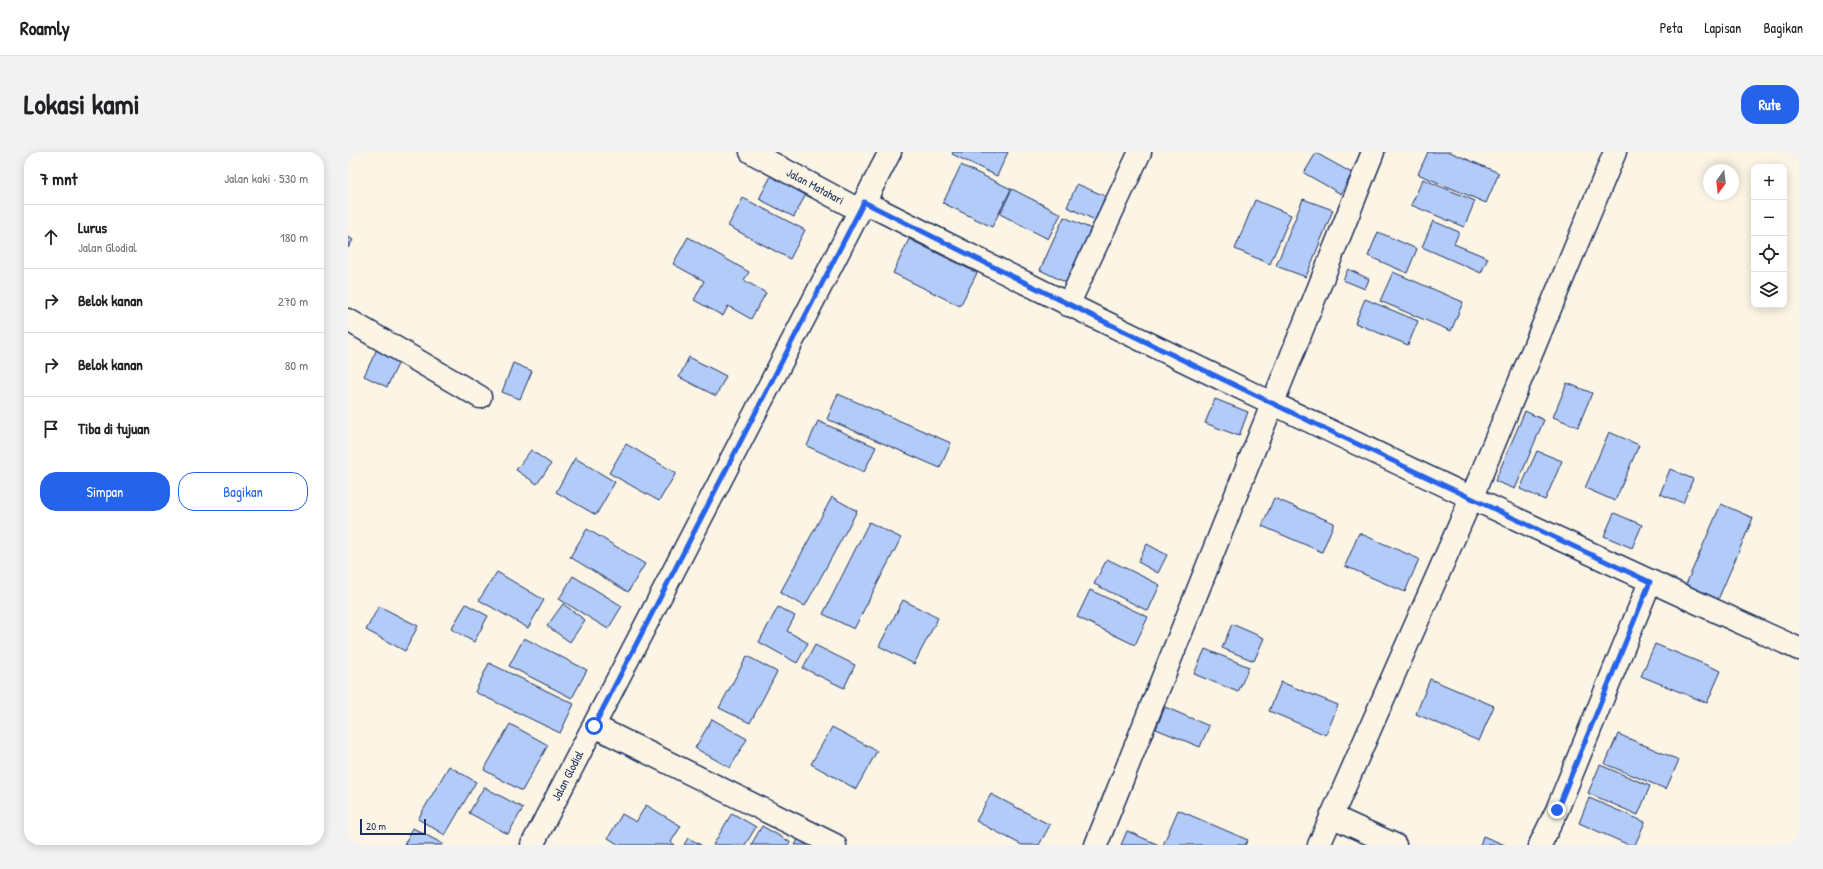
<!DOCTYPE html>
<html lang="id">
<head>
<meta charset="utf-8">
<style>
	:root { --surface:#fff; --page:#f2f2f2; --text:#202124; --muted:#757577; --line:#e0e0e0; --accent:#2563eb }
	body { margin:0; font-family:"Patrick Hand",sans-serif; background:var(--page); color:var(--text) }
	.controls { position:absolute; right:12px; top:12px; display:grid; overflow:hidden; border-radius:8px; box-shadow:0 2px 10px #0003 }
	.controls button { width:36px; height:36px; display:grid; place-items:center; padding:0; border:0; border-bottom:1px solid var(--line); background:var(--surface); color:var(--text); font:20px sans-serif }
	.compass { position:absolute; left:1355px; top:12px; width:36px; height:36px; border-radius:50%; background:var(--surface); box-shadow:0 2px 10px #0003; rotate:194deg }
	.scale { position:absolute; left:12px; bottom:10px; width:66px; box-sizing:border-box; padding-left:4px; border:2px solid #1b2f5e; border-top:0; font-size:11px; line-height:14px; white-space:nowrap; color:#1b2f5e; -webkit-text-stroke:3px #fcf5e5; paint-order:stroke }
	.stop { position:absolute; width:12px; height:12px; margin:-9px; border:3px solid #2563eb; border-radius:50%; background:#fff }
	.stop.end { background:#2563eb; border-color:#fff; box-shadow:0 1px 4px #0008 }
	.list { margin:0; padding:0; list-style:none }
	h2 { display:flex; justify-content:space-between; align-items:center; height:52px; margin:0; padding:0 16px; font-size:17px }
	h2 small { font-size:13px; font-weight:400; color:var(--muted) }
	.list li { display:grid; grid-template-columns:26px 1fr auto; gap:12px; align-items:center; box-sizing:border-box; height:64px; padding:0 16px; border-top:1px solid var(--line) }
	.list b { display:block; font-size:15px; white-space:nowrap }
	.list p { margin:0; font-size:13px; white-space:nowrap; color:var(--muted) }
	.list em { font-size:13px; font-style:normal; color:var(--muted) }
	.actions { display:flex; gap:8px; padding:12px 16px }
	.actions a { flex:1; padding:9px 0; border:1px solid var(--accent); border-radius:16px; text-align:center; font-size:14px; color:var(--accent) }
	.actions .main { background:var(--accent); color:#fff }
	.icon { flex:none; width:22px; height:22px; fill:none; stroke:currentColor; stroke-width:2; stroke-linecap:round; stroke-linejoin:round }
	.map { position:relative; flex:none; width:1451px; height:693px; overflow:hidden; border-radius:16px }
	header { display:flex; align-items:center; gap:24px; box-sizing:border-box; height:56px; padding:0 20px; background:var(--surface); border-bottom:1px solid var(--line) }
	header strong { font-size:19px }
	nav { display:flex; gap:22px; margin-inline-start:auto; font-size:14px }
	.intro { display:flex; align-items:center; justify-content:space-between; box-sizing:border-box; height:96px; padding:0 24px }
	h1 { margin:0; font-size:28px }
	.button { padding:10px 18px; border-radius:16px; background:var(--accent); color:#fff; font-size:14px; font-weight:700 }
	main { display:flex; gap:24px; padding:0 24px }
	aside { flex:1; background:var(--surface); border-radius:16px; box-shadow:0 2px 10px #0003 }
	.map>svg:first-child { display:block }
	.building { fill:#b2cbf9; stroke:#1b2f5e }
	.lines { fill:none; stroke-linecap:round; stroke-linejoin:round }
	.minor-casing { stroke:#1b2f5e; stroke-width:25 }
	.minor { stroke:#fcf5e5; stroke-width:22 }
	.route { stroke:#2563eb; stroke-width:5 }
	.labels { text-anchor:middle; stroke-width:3.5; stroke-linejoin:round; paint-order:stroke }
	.street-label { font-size:12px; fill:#1b2f5e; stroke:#fcf5e5 }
</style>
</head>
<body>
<header>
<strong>Roamly</strong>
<nav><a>Peta</a><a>Lapisan</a><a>Bagikan</a></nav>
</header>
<div class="intro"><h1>Lokasi kami</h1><a class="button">Rute</a></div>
<main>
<aside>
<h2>7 mnt<small>Jalan kaki · 530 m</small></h2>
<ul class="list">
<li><svg class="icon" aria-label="ahead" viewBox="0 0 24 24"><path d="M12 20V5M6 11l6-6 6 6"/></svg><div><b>Lurus</b><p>Jalan Glodial</p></div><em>180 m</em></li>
<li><svg class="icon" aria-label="right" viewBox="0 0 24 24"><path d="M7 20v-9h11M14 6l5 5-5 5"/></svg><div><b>Belok kanan</b></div><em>270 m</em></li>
<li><svg class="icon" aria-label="right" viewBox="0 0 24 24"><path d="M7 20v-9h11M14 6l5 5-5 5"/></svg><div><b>Belok kanan</b></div><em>80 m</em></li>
<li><svg class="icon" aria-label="arrive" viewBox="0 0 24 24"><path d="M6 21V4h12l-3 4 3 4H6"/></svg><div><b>Tiba di tujuan</b></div></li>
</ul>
<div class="actions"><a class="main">Simpan</a><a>Bagikan</a></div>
</aside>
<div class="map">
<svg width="1451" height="693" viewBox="0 0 1451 693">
	<rect width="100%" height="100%" fill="#fcf5e5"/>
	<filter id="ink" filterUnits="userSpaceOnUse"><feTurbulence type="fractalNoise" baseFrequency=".025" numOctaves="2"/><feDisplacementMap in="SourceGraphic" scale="8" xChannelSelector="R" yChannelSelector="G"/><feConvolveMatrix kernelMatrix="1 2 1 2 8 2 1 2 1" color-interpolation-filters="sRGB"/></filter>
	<g filter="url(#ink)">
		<g class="building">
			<path d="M 605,0 L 660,0 L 649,24 L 604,2 Z"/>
			<path d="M 1080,0 L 1102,0 L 1151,21 L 1138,51 L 1070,22 Z"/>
			<path d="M 968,1 L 1004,21 L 993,42 L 956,21 Z"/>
			<path d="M 613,13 L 663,37 L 644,75 L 595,51 Z"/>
			<path d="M 423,24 L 458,42 L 446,65 L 411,47 Z"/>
			<path d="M 1075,27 L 1127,49 L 1116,75 L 1063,53 Z"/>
			<path d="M 729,32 L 757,44 L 747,68 L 719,55 Z"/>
			<path d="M 664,37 L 713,62 L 700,87 L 652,62 Z"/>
			<path d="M 395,46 L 457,78 L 442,107 L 380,74 Z"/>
			<path d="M 955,47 L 985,58 L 958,125 L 928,114 Z"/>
			<path d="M 907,48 L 943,63 L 922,112 L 887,97 Z"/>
			<path d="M 716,65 L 746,78 L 721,132 L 692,118 Z"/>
			<path d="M 1085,69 L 1111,80 L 1106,92 L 1140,106 L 1133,121 L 1074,95 Z"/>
			<path d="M 1030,80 L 1069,97 L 1059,121 L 1020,104 Z"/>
			<path d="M 0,85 L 5,88 L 0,96 Z"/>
			<path d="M 340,85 L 401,120 L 396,128 L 418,141 L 403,167 L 380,154 L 375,164 L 346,148 L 356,129 L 325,112 Z"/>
			<path d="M 561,87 L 629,121 L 612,154 L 545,121 Z"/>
			<path d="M 1000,117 L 1021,127 L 1017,137 L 995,128 Z"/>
			<path d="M 1045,120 L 1115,150 L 1103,179 L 1032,149 Z"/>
			<path d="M 1017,147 L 1070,169 L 1060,193 L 1007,171 Z"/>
			<path d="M 29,197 L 52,208 L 39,235 L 16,224 Z"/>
			<path d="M 341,205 L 378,224 L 368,244 L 331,225 Z"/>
			<path d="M 165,211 L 184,219 L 172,247 L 154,240 Z"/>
			<path d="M 1219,231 L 1244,241 L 1230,275 L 1205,265 Z"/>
			<path d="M 490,242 L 603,291 L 592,316 L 479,267 Z"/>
			<path d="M 867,247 L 900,260 L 891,284 L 857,271 Z"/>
			<path d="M 1177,259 L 1196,268 L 1167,337 L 1147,329 Z"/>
			<path d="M 470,269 L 528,295 L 516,320 L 459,294 Z"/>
			<path d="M 1261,280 L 1291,293 L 1267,349 L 1237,336 Z"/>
			<path d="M 278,292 L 328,321 L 311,349 L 261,321 Z"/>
			<path d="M 183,298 L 203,312 L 189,332 L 168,318 Z"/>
			<path d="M 1189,299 L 1214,309 L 1197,348 L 1172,337 Z"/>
			<path d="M 227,306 L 267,330 L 248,363 L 208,340 Z"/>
			<path d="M 1322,317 L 1345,327 L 1335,351 L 1312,342 Z"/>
			<path d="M 484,345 L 509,359 L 457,454 L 432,441 Z"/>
			<path d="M 926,346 L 986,371 L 974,400 L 914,374 Z"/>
			<path d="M 1373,352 L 1405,366 L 1369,450 L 1336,437 Z"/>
			<path d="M 1266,361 L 1294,373 L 1284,396 L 1256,384 Z"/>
			<path d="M 521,370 L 553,386 L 506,477 L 475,462 Z"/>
			<path d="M 239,377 L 297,412 L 280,440 L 222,405 Z"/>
			<path d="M 1011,381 L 1071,407 L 1057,440 L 997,414 Z"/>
			<path d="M 799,392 L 819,403 L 810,421 L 790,410 Z"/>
			<path d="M 759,407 L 812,433 L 800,459 L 746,432 Z"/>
			<path d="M 149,420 L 196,448 L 180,476 L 131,448 Z"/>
			<path d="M 225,424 L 274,454 L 260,477 L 211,447 Z"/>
			<path d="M 742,438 L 800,465 L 787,493 L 729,465 Z"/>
			<path d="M 555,448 L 590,466 L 566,512 L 531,494 Z"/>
			<path d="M 118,452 L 140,464 L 126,490 L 103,477 Z"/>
			<path d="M 215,452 L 237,468 L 222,490 L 199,474 Z"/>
			<path d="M 31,454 L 70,474 L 57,499 L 18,478 Z"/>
			<path d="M 430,455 L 447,464 L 439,479 L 460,491 L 449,511 L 411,490 Z"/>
			<path d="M 884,472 L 916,486 L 906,509 L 874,496 Z"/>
			<path d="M 176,486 L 239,518 L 224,546 L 161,514 Z"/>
			<path d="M 1307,492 L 1373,519 L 1359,551 L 1293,524 Z"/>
			<path d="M 467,493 L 507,513 L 496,536 L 455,516 Z"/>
			<path d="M 857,497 L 901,515 L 890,540 L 846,522 Z"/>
			<path d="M 399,504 L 429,520 L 402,571 L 371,556 Z"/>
			<path d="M 141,511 L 226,552 L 212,581 L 127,540 Z"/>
			<path d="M 1082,527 L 1146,554 L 1131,589 L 1068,562 Z"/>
			<path d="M 933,530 L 990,553 L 978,583 L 921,559 Z"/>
			<path d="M 817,555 L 861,574 L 852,595 L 808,577 Z"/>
			<path d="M 364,567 L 399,587 L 382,616 L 347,596 Z"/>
			<path d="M 162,572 L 200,593 L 174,639 L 136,618 Z"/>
			<path d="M 484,575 L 529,599 L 508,637 L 463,612 Z"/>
			<path d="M 1270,582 L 1331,608 L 1318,637 L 1257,612 Z"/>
			<path d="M 1252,613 L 1302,634 L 1290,663 L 1240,641 Z"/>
			<path d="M 101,614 L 128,630 L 97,683 L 70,667 Z"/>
			<path d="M 136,635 L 175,656 L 160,682 L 121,661 Z"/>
			<path d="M 643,642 L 702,673 L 691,693 L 674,693 L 628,669 Z"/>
			<path d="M 1241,646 L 1297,670 L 1287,693 L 1281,693 L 1231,671 Z"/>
			<path d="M 298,653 L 333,674 L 323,690 L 327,693 L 271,693 L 260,686 L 274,662 L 288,670 Z"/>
			<path d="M 830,658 L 900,688 L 897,693 L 815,693 Z"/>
			<path d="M 384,661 L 408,675 L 397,693 L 365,693 Z"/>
			<path d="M 414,674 L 442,690 L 440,693 L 403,693 Z"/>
			<path d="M 65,676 L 95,692 L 95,693 L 56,693 Z"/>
			<path d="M 779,679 L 811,693 L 773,693 Z"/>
			<path d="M 1135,684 L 1157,693 L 1132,693 Z"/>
			<path d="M 340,686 L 353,693 L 336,693 Z"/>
			<path d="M 451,686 L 464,693 L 447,693 Z"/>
		</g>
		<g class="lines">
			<defs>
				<g id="minor">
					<path id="s1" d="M 403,0 L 511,58"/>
					<path d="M 516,50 C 824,206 1136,354 1451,497"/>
					<path d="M 720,153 L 792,0"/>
					<path d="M 0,168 L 132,245"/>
					<path d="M 246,574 L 487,693"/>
					<path d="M 983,664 L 1047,693"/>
					<path id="s2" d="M 184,693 L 542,0"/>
					<path d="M 748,693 L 1025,0"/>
					<path d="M 971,693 L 1123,347 L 1267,0"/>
					<path d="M 1192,693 L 1209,658 L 1302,430"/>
				</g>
			</defs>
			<use href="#minor" class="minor-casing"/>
			<use href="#minor" class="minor"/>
		</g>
	</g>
	<g class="lines" filter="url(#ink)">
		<path class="route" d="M 246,574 L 516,50 C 775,181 1038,307 1302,430 L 1209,658"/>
	</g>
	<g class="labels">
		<g class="street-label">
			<text dy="4" stroke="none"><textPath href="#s1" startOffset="73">Jalan Matahari</textPath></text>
			<text dy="4" stroke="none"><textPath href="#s2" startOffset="78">Jalan Glodial</textPath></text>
		</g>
	</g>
</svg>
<div class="controls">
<button>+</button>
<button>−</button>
<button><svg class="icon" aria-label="locate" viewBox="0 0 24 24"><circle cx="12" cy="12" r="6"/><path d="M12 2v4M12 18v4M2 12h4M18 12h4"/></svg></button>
<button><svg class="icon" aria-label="layers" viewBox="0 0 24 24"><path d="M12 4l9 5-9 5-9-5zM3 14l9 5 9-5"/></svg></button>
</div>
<svg class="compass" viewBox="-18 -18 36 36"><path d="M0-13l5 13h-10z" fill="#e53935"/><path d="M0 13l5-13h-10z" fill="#757577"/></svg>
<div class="scale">20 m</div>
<div class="stop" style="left:246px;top:574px"></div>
<div class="stop end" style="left:1209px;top:658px"></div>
</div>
</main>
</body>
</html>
